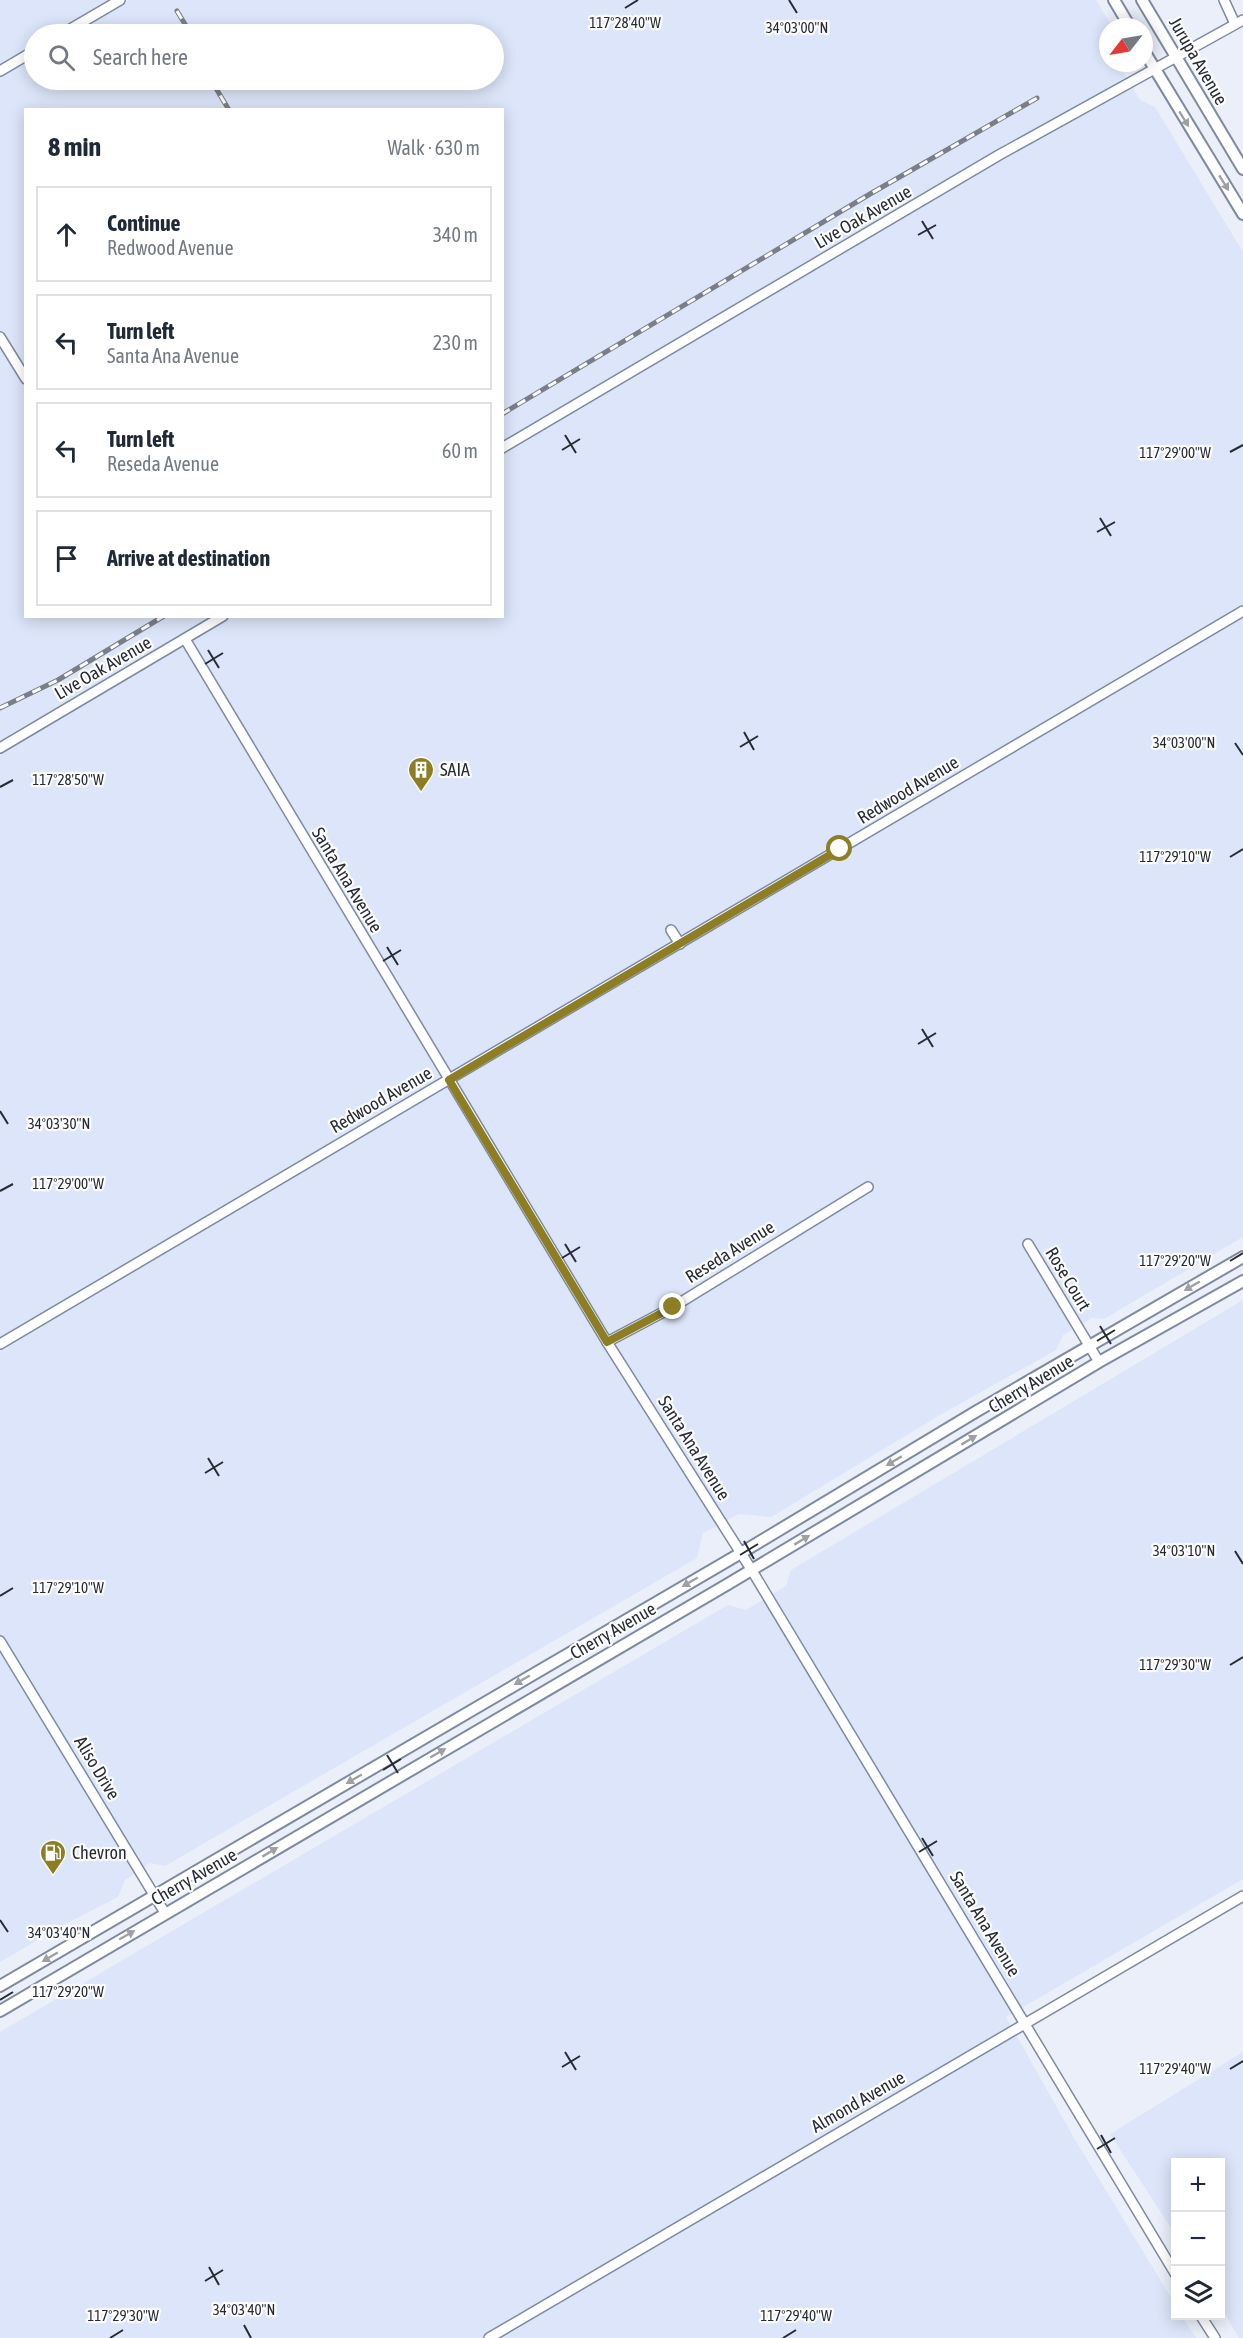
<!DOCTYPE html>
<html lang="en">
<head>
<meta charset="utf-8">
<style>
	:root { --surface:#fff; --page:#f2f2f3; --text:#1f2937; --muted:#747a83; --line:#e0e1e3 }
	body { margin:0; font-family:"Asap Condensed",sans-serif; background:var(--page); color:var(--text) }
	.controls { position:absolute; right:18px; bottom:18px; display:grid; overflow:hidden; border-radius:0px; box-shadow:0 3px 15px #0003 }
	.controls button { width:54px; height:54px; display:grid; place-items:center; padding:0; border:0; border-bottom:2px solid var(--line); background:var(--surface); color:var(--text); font:30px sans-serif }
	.compass { position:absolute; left:1099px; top:18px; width:54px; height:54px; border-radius:50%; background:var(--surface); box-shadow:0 3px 15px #0003; rotate:239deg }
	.stop { position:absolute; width:18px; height:18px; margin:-14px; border:4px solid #8d7d23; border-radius:50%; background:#fff }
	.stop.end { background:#8d7d23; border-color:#fff; box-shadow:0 2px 6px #0008 }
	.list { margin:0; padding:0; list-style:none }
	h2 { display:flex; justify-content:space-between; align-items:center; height:78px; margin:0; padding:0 24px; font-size:26px }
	h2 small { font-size:20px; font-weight:400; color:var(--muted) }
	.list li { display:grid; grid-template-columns:39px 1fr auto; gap:18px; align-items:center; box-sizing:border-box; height:96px; margin:0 12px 12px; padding:0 12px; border:2px solid var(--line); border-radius:0px }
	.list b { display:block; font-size:22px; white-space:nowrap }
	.list p { margin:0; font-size:20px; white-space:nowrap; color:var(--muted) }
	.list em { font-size:20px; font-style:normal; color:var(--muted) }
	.icon { flex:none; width:33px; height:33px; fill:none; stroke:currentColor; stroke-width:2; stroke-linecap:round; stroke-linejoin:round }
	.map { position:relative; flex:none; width:1243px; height:2338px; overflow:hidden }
	.search { position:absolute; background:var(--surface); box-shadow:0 3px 15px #0003; left:24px; top:24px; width:480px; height:66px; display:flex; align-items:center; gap:15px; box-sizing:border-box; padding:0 21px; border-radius:33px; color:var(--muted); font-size:22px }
	.panel { position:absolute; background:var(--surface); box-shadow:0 3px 15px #0003; left:24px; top:108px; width:480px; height:510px; border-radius:0px }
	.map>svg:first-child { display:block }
	.built { fill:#dce5f9; fill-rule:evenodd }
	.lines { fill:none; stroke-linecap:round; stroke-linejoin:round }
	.minor-casing { stroke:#7f89a1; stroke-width:12 }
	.major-casing { stroke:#7f89a1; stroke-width:14 }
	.minor { stroke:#fff; stroke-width:9 }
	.major { stroke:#fff; stroke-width:10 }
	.rail-casing { stroke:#7a7e88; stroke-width:5 }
	.rail { stroke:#fcfcfc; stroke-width:3; stroke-dasharray:9; stroke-linecap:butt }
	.oneway { fill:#9ea0a4 }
	.route { stroke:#8d7d23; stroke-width:8 }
	.ticks { fill:none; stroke:#272b35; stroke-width:2 }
	.labels { text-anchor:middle; stroke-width:4.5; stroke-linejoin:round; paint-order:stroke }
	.street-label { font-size:18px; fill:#272b35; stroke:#fcfcfc }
	.poi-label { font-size:18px; fill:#272b35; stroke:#fcfcfc; text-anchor:start }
	.ticks-label { font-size:15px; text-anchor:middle; fill:#272b35; stroke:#fcfcfc; stroke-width:4.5; stroke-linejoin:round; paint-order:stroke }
</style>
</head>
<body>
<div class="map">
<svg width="1243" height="2338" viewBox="0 0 1243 2338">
	<rect width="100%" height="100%" fill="#ebeffa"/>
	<g class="built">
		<path d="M 0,0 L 1096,0 L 1112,27 L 1108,27 L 1108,63 L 1123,63 L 1122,70 L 1140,100 L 1155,107 L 1243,252 L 1243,1237 L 1104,1319 L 1092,1318 L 1063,1335 L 1056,1350 L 940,1415 L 771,1517 L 739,1514 L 703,1533 L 697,1558 L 165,1866 L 150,1863 L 125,1880 L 118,1897 L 67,1923 L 0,1962 ZM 34,34 L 494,34 L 494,80 L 34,80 ZM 26,110 L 502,110 L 502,616 L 26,616 Z"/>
		<path d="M 1243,1300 L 1243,1879 L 1006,2017 L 1074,2138 L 1175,2304 L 1176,2316 L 1182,2316 L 1196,2338 L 0,2338 L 0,2032 L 728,1605 L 746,1610 L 786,1586 L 791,1570 Z"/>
		<path d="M 1243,2052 L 1243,2338 L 1239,2338 L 1221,2307 L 1220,2162 L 1176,2162 L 1175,2234 L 1110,2134 Z"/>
	</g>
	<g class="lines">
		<defs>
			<g id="minor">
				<path d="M 1224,0 L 1235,24"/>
				<path d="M 62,34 L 120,0"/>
				<path d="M 0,71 L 34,51"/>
				<path d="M 0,337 L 26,379"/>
				<path d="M 502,448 L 999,155 L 1243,20"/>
				<path d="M 185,639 L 607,1342 L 751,1569 L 1176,2275"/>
				<path d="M 0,748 L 223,616"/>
				<path d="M 671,930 L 680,944"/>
				<path d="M 1028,1244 L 1099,1362"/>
				<path d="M 607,1342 L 673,1307 L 868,1187"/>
				<path d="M 0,1344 L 1243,611"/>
				<path d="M 0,1641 L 165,1913"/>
				<path d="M 1201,2316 L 1215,2338"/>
				<path d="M 489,2338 L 1243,1896"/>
			</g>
			<g id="major">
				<path d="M 1114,0 L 1130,27"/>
				<path d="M 1142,0 L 1243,169"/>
				<path d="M 1144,51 L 1243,214"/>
				<path d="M 0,1986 L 741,1553 L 977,1411 L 1243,1257"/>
				<path d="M 0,2011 L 728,1584 L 1099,1362 L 1243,1281"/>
			</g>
		</defs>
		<use href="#minor" class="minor-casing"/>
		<use href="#major" class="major-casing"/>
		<use href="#minor" class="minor"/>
		<use href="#major" class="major"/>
		<defs>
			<g id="rail">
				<path d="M 177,11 L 191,34"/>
				<path d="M 211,80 L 229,110"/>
				<path d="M 502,414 L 870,194 L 1037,98"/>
				<path d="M 0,708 L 58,680 L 164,616"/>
			</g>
		</defs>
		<use href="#rail" class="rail-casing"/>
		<use href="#rail" class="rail"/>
	</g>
	<defs><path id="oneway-solid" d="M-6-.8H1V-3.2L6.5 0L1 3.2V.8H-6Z" transform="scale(1.5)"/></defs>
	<g class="oneway">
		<use href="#oneway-solid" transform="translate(1184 119) rotate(58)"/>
		<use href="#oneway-solid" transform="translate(1224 183) rotate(58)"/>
		<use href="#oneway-solid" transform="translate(1192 1286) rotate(150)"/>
		<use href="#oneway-solid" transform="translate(969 1440) rotate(-31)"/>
		<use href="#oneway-solid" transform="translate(894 1461) rotate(149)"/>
		<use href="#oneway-solid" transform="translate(802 1540) rotate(-31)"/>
		<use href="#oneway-solid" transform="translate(690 1582) rotate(150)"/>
		<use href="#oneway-solid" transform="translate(522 1680) rotate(150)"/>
		<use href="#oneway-solid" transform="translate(438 1753) rotate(-30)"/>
		<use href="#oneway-solid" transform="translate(354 1779) rotate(150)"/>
		<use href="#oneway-solid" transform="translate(270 1852) rotate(-31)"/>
		<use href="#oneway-solid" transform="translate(127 1935) rotate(-30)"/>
		<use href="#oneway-solid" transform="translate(50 1957) rotate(150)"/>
	</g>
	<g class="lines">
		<path class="route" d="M 673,1307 L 607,1342 L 449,1080 L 840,849"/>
	</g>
	<path class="ticks" d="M 789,0 L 797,13M 625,8 L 638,0M 922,221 L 933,239M 918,235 L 936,225M 565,435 L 576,453M 562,450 L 580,439M 1230,452 L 1243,445M 1100,518 L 1111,536M 1097,532 L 1115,522M 208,650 L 219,668M 205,664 L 223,653M 744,732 L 754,750M 1235,743 L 1243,755M 740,747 L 758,736M 0,787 L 13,780M 1230,857 L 1243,849M 387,947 L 398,965M 383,961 L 401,950M 922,1029 L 933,1047M 918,1044 L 936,1033M 0,1111 L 8,1124M 0,1191 L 13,1184M 565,1244 L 576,1262M 562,1258 L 580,1247M 1230,1261 L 1243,1253M 1100,1326 L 1111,1344M 1097,1341 L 1115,1330M 208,1458 L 219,1476M 205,1473 L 223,1462M 744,1541 L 754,1559M 1235,1551 L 1243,1564M 740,1555 L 758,1544M 0,1596 L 13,1588M 1230,1665 L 1243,1657M 387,1755 L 398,1773M 383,1770 L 401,1759M 922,1838 L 933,1856M 919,1852 L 937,1841M 0,1920 L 8,1932M 0,2000 L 13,1992M 565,2052 L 576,2070M 562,2067 L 580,2056M 1230,2069 L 1243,2061M 1101,2135 L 1111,2153M 1097,2149 L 1115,2138M 209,2267 L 219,2285M 205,2281 L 223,2270M 244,2325 L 251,2338M 110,2338 L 123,2330M 783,2338 L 796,2330"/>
	<defs>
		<symbol id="building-pin" viewBox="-11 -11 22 30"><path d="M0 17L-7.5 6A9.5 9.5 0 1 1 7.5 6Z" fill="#8d7d23" stroke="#fcfcfc"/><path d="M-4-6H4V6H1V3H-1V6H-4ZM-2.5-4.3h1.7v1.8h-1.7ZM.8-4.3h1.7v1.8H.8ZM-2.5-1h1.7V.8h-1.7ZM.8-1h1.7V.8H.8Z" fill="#fff"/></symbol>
		<symbol id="fuel-pin" viewBox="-11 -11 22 30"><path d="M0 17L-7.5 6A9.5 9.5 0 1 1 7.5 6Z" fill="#8d7d23" stroke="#fcfcfc"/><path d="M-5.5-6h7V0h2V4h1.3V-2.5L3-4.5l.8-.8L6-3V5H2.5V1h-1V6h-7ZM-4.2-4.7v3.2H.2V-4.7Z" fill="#fff"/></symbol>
	</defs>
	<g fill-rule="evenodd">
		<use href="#building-pin" x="406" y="755" width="30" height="40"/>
		<use href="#fuel-pin" x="38" y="1838" width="30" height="40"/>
	</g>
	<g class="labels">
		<g class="street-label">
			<text transform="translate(1198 61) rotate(60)" y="6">Jurupa Avenue</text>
			<text transform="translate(863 217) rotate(-30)" y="6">Live Oak Avenue</text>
			<text transform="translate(103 668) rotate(-30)" y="6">Live Oak Avenue</text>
			<text transform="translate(908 790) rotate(-31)" y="6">Redwood Avenue</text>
			<text transform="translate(347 880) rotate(59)" y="6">Santa Ana Avenue</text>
			<text transform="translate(381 1100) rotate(-30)" y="6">Redwood Avenue</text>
			<text transform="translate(730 1252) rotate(-32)" y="6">Reseda Avenue</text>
			<text transform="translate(1068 1279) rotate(59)" y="6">Rose Court</text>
			<text transform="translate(1031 1384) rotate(-31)" y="6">Cherry Avenue</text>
			<text transform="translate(694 1448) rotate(58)" y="6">Santa Ana Avenue</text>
			<text transform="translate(613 1631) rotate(-30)" y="6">Cherry Avenue</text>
			<text transform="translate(97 1768) rotate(59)" y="6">Aliso Drive</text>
			<text transform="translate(194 1877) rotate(-30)" y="6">Cherry Avenue</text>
			<text transform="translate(985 1924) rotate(59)" y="6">Santa Ana Avenue</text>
			<text transform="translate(858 2102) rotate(-30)" y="6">Almond Avenue</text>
		</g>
		<g class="poi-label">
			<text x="440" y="776">SAIA</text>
			<text x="72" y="1859">Chevron</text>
		</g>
	</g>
	<g class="ticks-label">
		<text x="625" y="28">117°28'40"W</text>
		<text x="797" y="33">34°03'00"N</text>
		<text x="1175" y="458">117°29'00"W</text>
		<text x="1184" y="748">34°03'00"N</text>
		<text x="68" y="785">117°28'50"W</text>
		<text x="1175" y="862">117°29'10"W</text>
		<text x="59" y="1129">34°03'30"N</text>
		<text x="68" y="1189">117°29'00"W</text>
		<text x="1175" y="1266">117°29'20"W</text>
		<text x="1184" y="1556">34°03'10"N</text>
		<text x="68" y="1593">117°29'10"W</text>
		<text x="1175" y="1670">117°29'30"W</text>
		<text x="59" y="1938">34°03'40"N</text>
		<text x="68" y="1997">117°29'20"W</text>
		<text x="1175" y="2074">117°29'40"W</text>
		<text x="244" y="2315">34°03'40"N</text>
		<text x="123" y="2321">117°29'30"W</text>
		<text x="796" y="2321">117°29'40"W</text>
	</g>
</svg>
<div class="controls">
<button>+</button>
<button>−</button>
<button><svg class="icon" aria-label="layers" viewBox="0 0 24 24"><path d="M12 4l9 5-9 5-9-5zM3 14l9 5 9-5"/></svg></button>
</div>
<svg class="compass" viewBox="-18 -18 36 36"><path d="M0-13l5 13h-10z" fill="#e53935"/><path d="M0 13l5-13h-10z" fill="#747a83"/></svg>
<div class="stop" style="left:840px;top:849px"></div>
<div class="stop end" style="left:673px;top:1307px"></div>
<div class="search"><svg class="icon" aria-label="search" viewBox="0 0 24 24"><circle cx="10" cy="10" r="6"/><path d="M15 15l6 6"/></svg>Search here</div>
<section class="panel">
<h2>8 min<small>Walk · 630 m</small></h2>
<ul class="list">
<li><svg class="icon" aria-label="ahead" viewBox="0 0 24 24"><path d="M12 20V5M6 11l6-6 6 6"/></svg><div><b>Continue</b><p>Redwood Avenue</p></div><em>340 m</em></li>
<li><svg class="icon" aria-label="left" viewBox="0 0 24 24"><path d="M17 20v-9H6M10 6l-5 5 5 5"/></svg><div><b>Turn left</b><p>Santa Ana Avenue</p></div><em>230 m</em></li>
<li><svg class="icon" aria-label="left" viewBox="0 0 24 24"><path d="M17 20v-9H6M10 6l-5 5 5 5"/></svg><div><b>Turn left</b><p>Reseda Avenue</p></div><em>60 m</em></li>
<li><svg class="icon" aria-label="arrive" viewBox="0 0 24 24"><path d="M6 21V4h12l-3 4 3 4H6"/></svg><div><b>Arrive at destination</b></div></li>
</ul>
</section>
</div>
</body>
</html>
